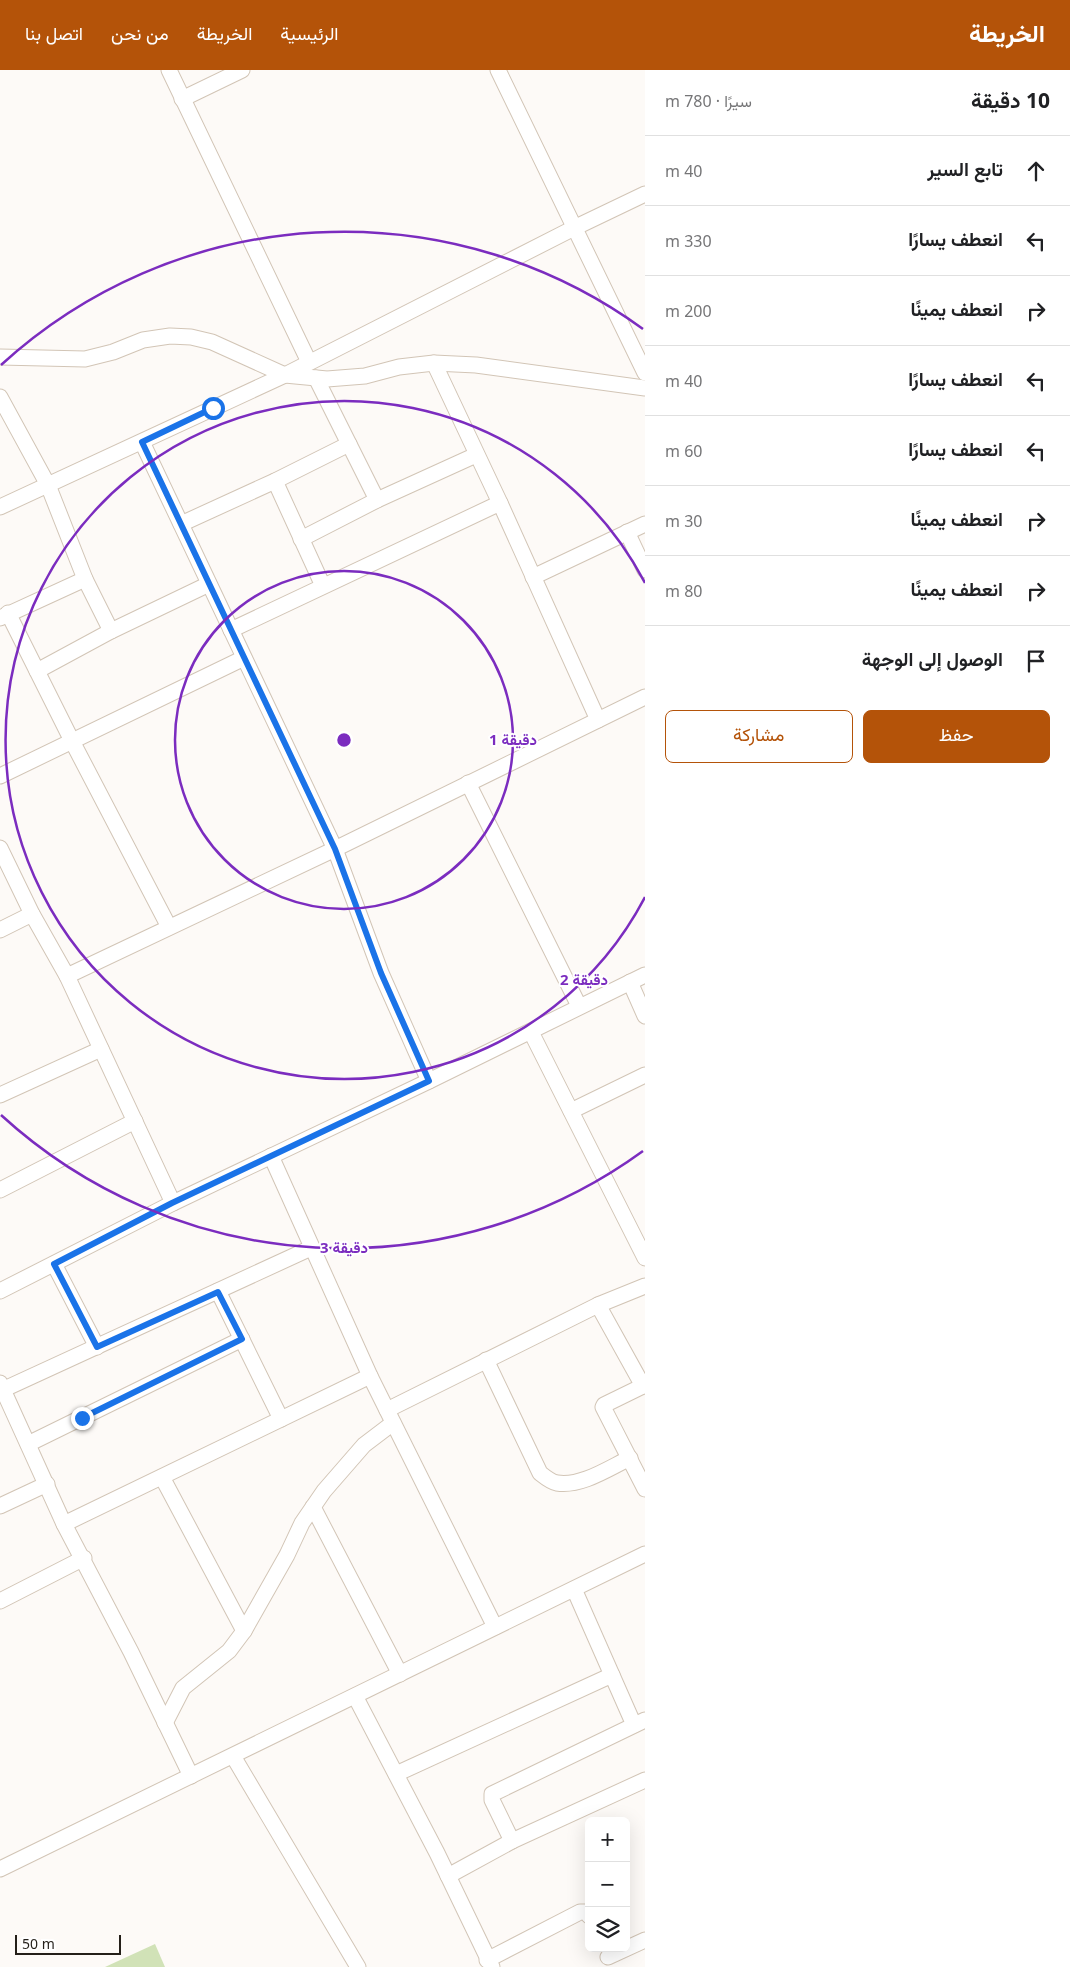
<!DOCTYPE html>
<html lang="ar">
<head>
<meta charset="utf-8">
<style>
	:root { --surface:#fff; --page:#f6f6f6; --text:#202124; --muted:#757577; --line:#e0e0e0; --accent:#b45309 }
	body { margin:0; font-family:"Noto Sans",Vazirmatn,sans-serif; background:var(--page); color:var(--text); direction:rtl }
	.controls { position:absolute; right:15px; bottom:15px; display:grid; overflow:hidden; border-radius:8px; box-shadow:0 5px 20px #0002 }
	.controls button { width:45px; height:45px; display:grid; place-items:center; padding:0; border:0; border-bottom:1px solid var(--line); background:var(--surface); color:var(--text); font:25px sans-serif }
	.scale { position:absolute; left:15px; bottom:12px; width:106px; box-sizing:border-box; padding-left:5px; border:2px solid #241f19; border-top:0; font-size:14px; line-height:18px; white-space:nowrap; color:#241f19; -webkit-text-stroke:4px #fff; paint-order:stroke }
	.stop { position:absolute; width:15px; height:15px; margin:-11px; border:4px solid #1a73e8; border-radius:50%; background:#fff }
	.stop.end { background:#1a73e8; border-color:#fff; box-shadow:0 1px 5px #0008 }
	.list { margin:0; padding:0; list-style:none }
	h2 { display:flex; justify-content:space-between; align-items:center; height:65px; margin:0; padding:0 20px; font-size:21px }
	h2 small { font-size:16px; font-weight:400; color:var(--muted) }
	.list li { display:grid; grid-template-columns:32px 1fr auto; gap:15px; align-items:center; box-sizing:border-box; height:70px; padding:0 20px; border-top:1px solid var(--line) }
	.list b { display:block; font-size:19px; white-space:nowrap }
	.list em { font-size:16px; font-style:normal; color:var(--muted) }
	.actions { display:flex; gap:10px; padding:15px 20px }
	.actions a { flex:1; padding:11px 0; border:1px solid var(--accent); border-radius:8px; text-align:center; font-size:18px; color:var(--accent) }
	.actions .main { background:var(--accent); color:#fff }
	.icon { flex:none; width:28px; height:28px; fill:none; stroke:currentColor; stroke-width:2; stroke-linecap:round; stroke-linejoin:round }
	.map { position:relative; flex:none; width:645px; height:1897px; overflow:hidden; direction:ltr }
	header { display:flex; align-items:center; gap:30px; box-sizing:border-box; height:70px; padding:0 25px; background:var(--accent); color:#fff }
	header strong { font-size:24px }
	nav { display:flex; gap:28px; margin-inline-start:auto; font-size:18px }
	main { display:flex }
	aside { flex:1; background:var(--surface) }
	.map>svg:first-child { display:block }
	.green { fill:#d1e2b7 }
	.lines { fill:none; stroke-linecap:round; stroke-linejoin:round }
	.minor-casing { stroke:#d2c5b6; stroke-width:17 }
	.minor { stroke:#fff; stroke-width:15 }
	.route { stroke:#1a73e8; stroke-width:6 }
	.ring { fill:none; stroke:#7b2cbf; stroke-width:2.5 }
	.centre { fill:#7b2cbf; stroke:#fff; stroke-width:2.5 }
	.ring-label { font-size:15px; text-anchor:middle; font-weight:bold; fill:#7b2cbf; stroke:#fff; stroke-width:4; stroke-linejoin:round; paint-order:stroke }
</style>
</head>
<body>
<header>
<strong>الخريطة</strong>
<nav><a>الرئيسية</a><a>الخريطة</a><a>من نحن</a><a>اتصل بنا</a></nav>
</header>
<main>
<aside>
<h2>10 دقيقة<small>سيرًا · 780 m</small></h2>
<ul class="list">
<li><svg class="icon" aria-label="ahead" viewBox="0 0 24 24"><path d="M12 20V5M6 11l6-6 6 6"/></svg><div><b>تابع السير</b></div><em>40 m</em></li>
<li><svg class="icon" aria-label="left" viewBox="0 0 24 24"><path d="M17 20v-9H6M10 6l-5 5 5 5"/></svg><div><b>انعطف يسارًا</b></div><em>330 m</em></li>
<li><svg class="icon" aria-label="right" viewBox="0 0 24 24"><path d="M7 20v-9h11M14 6l5 5-5 5"/></svg><div><b>انعطف يمينًا</b></div><em>200 m</em></li>
<li><svg class="icon" aria-label="left" viewBox="0 0 24 24"><path d="M17 20v-9H6M10 6l-5 5 5 5"/></svg><div><b>انعطف يسارًا</b></div><em>40 m</em></li>
<li><svg class="icon" aria-label="left" viewBox="0 0 24 24"><path d="M17 20v-9H6M10 6l-5 5 5 5"/></svg><div><b>انعطف يسارًا</b></div><em>60 m</em></li>
<li><svg class="icon" aria-label="right" viewBox="0 0 24 24"><path d="M7 20v-9h11M14 6l5 5-5 5"/></svg><div><b>انعطف يمينًا</b></div><em>30 m</em></li>
<li><svg class="icon" aria-label="right" viewBox="0 0 24 24"><path d="M7 20v-9h11M14 6l5 5-5 5"/></svg><div><b>انعطف يمينًا</b></div><em>80 m</em></li>
<li><svg class="icon" aria-label="arrive" viewBox="0 0 24 24"><path d="M6 21V4h12l-3 4 3 4H6"/></svg><div><b>الوصول إلى الوجهة</b></div></li>
</ul>
<div class="actions"><a class="main">حفظ</a><a>مشاركة</a></div>
</aside>
<div class="map">
<svg width="645" height="1897" viewBox="0 0 645 1897">
	<rect width="100%" height="100%" fill="#fdfaf7"/>
	<path class="green" d="M 155,1874 L 165,1897 L 105,1897 Z"/>
	<g class="lines">
		<defs>
			<g id="minor">
				<path d="M 169,0 L 309,292"/>
				<path d="M 498,0 L 645,303"/>
				<path d="M 182,29 L 242,0"/>
				<path d="M 0,287 L 85,289 L 113,282 L 143,270 L 170,266 L 191,267 L 212,272 L 285,305 L 327,309 L 365,306 L 399,297 L 434,293 L 476,295 L 645,318"/>
				<path d="M 434,293 L 500,433 L 598,650"/>
				<path d="M 316,308 L 377,430"/>
				<path d="M 0,327 L 48,415 L 85,509 L 111,561"/>
				<path d="M 142,372 L 335,779 L 381,903 L 429,1011"/>
				<path d="M 275,411 L 323,516"/>
				<path d="M 0,437 L 285,305 L 574,158 L 645,124"/>
				<path d="M 181,454 L 275,411 L 349,374"/>
				<path d="M 627,462 L 645,500"/>
				<path d="M 301,469 L 377,430 L 476,385"/>
				<path d="M 533,507 L 645,454"/>
				<path d="M 8,543 L 72,671 L 169,857"/>
				<path d="M 0,548 L 85,509"/>
				<path d="M 231,560 L 500,433"/>
				<path d="M 37,601 L 111,561 L 209,514"/>
				<path d="M 0,706 L 244,588"/>
				<path d="M 468,713 L 579,936"/>
				<path d="M 0,778 L 32,844 L 67,906 L 173,1133"/>
				<path d="M 0,860 L 32,844"/>
				<path d="M 67,906 L 335,779 L 645,627"/>
				<path d="M 630,912 L 645,946"/>
				<path d="M 531,962 L 645,1188"/>
				<path d="M 0,1025 L 101,979"/>
				<path d="M 571,1041 L 645,1005"/>
				<path d="M 271,1086 L 370,1306 L 495,1557"/>
				<path d="M 0,1120 L 135,1051"/>
				<path d="M 54,1194 L 97,1277"/>
				<path d="M 0,1221 L 173,1133 L 429,1011 L 645,905"/>
				<path d="M 218,1221 L 281,1349"/>
				<path d="M 598,1235 L 643,1316"/>
				<path d="M 486,1290 L 540,1403 C 545,1407 551,1412 557,1413 C 581,1417 609,1398 630,1388"/>
				<path d="M 0,1313 L 64,1454 L 131,1582 L 191,1706"/>
				<path d="M 645,1315 L 604,1335 L 603,1337 L 645,1419"/>
				<path d="M 0,1321 L 311,1178"/>
				<path d="M 387,1340 L 598,1235 L 645,1216"/>
				<path d="M 28,1374 L 242,1269"/>
				<path d="M 162,1407 L 244,1561"/>
				<path d="M 0,1436 L 47,1414"/>
				<path d="M 313,1437 L 400,1604"/>
				<path d="M 64,1454 L 370,1306"/>
				<path d="M 574,1519 L 634,1655"/>
				<path d="M 0,1531 L 84,1488"/>
				<path d="M 355,1626 L 437,1783 L 492,1897"/>
				<path d="M 165,1653 L 183,1618 L 229,1581 L 244,1561 L 287,1485 L 302,1453 L 324,1421 L 364,1375 L 393,1353"/>
				<path d="M 233,1686 L 358,1897"/>
				<path d="M 396,1704 L 612,1605"/>
				<path d="M 512,1771 L 492,1730 L 492,1724 L 645,1650"/>
				<path d="M 0,1799 L 645,1484"/>
				<path d="M 448,1806 L 512,1771 L 645,1710"/>
				<path d="M 608,1887 L 645,1870"/>
				<path d="M 487,1890 L 580,1842 L 586,1842 L 589,1846"/>
			</g>
		</defs>
		<use href="#minor" class="minor-casing"/>
		<use href="#minor" class="minor"/>
	</g>
	<g class="lines">
		<path class="route" d="M 82,1348 L 242,1269 L 218,1222 L 97,1277 L 54,1194 L 172,1133 L 429,1011 L 381,903 L 335,779 L 142,372 L 213,338"/>
	</g>
	<g class="ring">
		<circle cx="344" cy="670" r="169"/>
		<path d="M645 827A339 339 0 1 1 645 513"/>
		<path d="M643 1081A508 508 0 0 1 1 1045M1 295A508 508 0 0 1 643 259"/>
	</g>
	<circle cx="344" cy="670" r="8" class="centre"/>
	<g class="ring-label">
		<text x="513" y="675">1 دقيقة</text>
		<text x="584" y="915">2 دقيقة</text>
		<text x="344" y="1183">3 دقيقة</text>
	</g>
</svg>
<div class="controls">
<button>+</button>
<button>−</button>
<button><svg class="icon" aria-label="layers" viewBox="0 0 24 24"><path d="M12 4l9 5-9 5-9-5zM3 14l9 5 9-5"/></svg></button>
</div>
<div class="scale">50 m</div>
<div class="stop" style="left:213px;top:338px"></div>
<div class="stop end" style="left:82px;top:1348px"></div>
</div>
</main>
</body>
</html>
